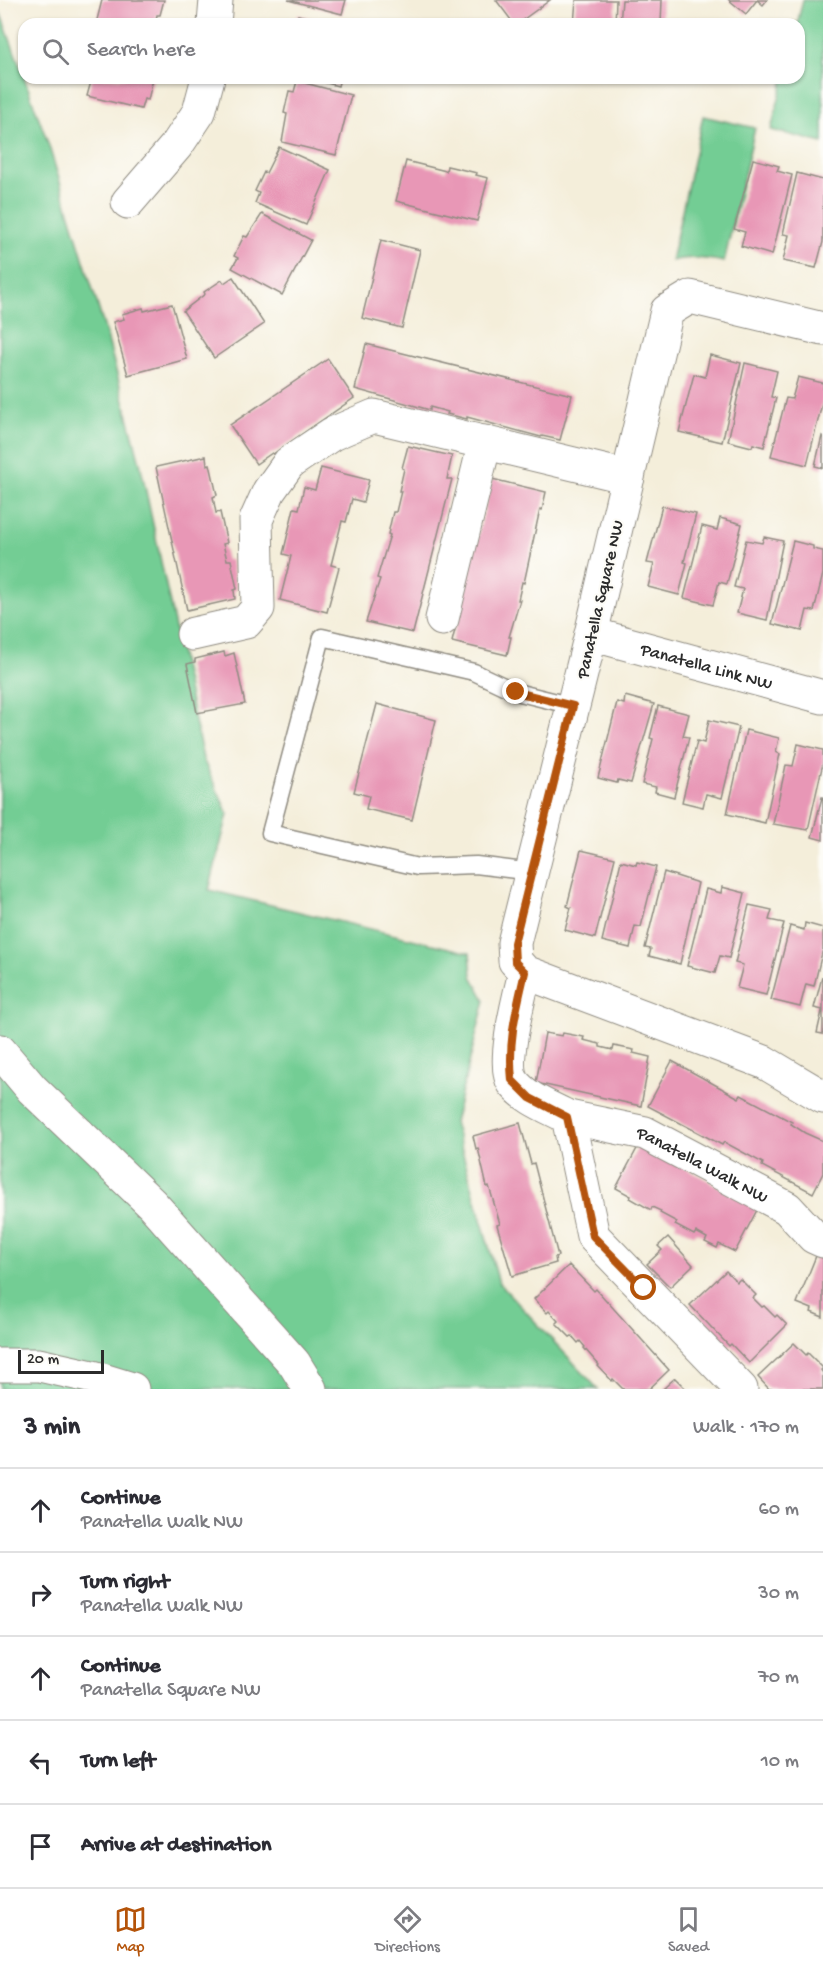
<!DOCTYPE html>
<html lang="en">
<head>
<meta charset="utf-8">
<style>
	:root { --surface:#fff; --page:#f7f7f7; --text:#2b2b33; --muted:#7c7c81; --line:#e1e1e2; --accent:#b45309 }
	body { margin:0; font-family:"Gochi Hand",sans-serif; background:var(--page); color:var(--text) }
	.scale { position:absolute; left:18px; bottom:15px; width:86px; box-sizing:border-box; padding-left:6px; border:3px solid #2b2b2b; border-top:0; font-size:16px; line-height:21px; white-space:nowrap; color:#2b2b2b; -webkit-text-stroke:4px #fdfcf7; paint-order:stroke }
	.stop { position:absolute; width:18px; height:18px; margin:-14px; border:4px solid #b45309; border-radius:50%; background:#fff }
	.stop.end { background:#b45309; border-color:#fff; box-shadow:0 2px 6px #0008 }
	.list { margin:0; padding:0; list-style:none }
	h2 { display:flex; justify-content:space-between; align-items:center; height:78px; margin:0; padding:0 24px; font-size:26px }
	h2 small { font-size:20px; font-weight:400; color:var(--muted) }
	.list li { display:grid; grid-template-columns:39px 1fr auto; gap:18px; align-items:center; box-sizing:border-box; height:84px; padding:0 24px; border-top:2px solid var(--line) }
	.list b { display:block; font-size:22px; white-space:nowrap }
	.list p { margin:0; font-size:20px; white-space:nowrap; color:var(--muted) }
	.list em { font-size:20px; font-style:normal; color:var(--muted) }
	.icon { flex:none; width:33px; height:33px; fill:none; stroke:currentColor; stroke-width:2; stroke-linecap:round; stroke-linejoin:round }
	.map { position:relative; flex:none; width:823px; height:1389px; overflow:hidden }
	.search { position:absolute; background:var(--surface); box-shadow:0 2px 4px #0004; left:18px; right:18px; top:18px; height:66px; display:flex; align-items:center; gap:15px; box-sizing:border-box; padding:0 21px; border-radius:18px; color:var(--muted); font-size:22px }
	.sheet { height:498px; background:var(--surface) }
	nav { display:flex; justify-content:space-around; align-items:center; box-sizing:border-box; height:84px; border-top:2px solid var(--line); background:var(--surface); font-size:16px; color:var(--muted) }
	nav a { display:grid; justify-items:center; gap:3px }
	nav .on { color:var(--accent) }
	.map>svg:first-child { display:block }
	.green { fill:#73cd94; stroke:#4f7c60; stroke-width:1.5 }
	.building { fill:#e897b6 }
	.lines { fill:none; stroke-linecap:round; stroke-linejoin:round }
	.lane-casing { stroke:#908c82; stroke-width:19 }
	.street-casing { stroke:#908c82; stroke-width:35 }
	.highway-casing { stroke:#908c82; stroke-width:35 }
	.lane { stroke:#fff; stroke-width:16 }
	.street { stroke:#fff; stroke-width:33 }
	.highway { stroke:#fff; stroke-width:33 }
	.route { stroke:#b45309; stroke-width:8 }
	.labels { text-anchor:middle; stroke-width:4.5; stroke-linejoin:round; paint-order:stroke }
	.street-label { font-size:18px; fill:#2b2b2b; stroke:#fdfcf7 }
</style>
</head>
<body>
<div class="map">
<svg width="823" height="1389" viewBox="0 0 823 1389">
	<rect width="100%" height="100%" fill="#fdfcf7"/>
	<filter id="ink" filterUnits="userSpaceOnUse"><feTurbulence type="fractalNoise" baseFrequency=".0167" numOctaves="2"/><feDisplacementMap in="SourceGraphic" scale="12" xChannelSelector="R" yChannelSelector="G"/><feConvolveMatrix kernelMatrix="1 2 1 2 8 2 1 2 1" color-interpolation-filters="sRGB"/></filter>
	<filter id="wash" filterUnits="userSpaceOnUse"><feTurbulence type="fractalNoise" baseFrequency=".008" numOctaves="4" result="noise"/><feDisplacementMap in="SourceGraphic" scale="24" xChannelSelector="R" yChannelSelector="G"/><feGaussianBlur stdDeviation="1.35" result="paint"/><feColorMatrix in="noise" values="0 0 0 0 0 0 0 0 0 0 0 0 0 0 0 0 0 1.4 0 .05"/><feComposite in="paint" operator="in"/></filter>
	<g filter="url(#wash)">
		<rect width="100%" height="100%" fill="#f4eeda"/>
		<g class="green">
			<path d="M 803,0 L 823,0 L 823,143 L 771,130 L 784,78 L 799,78 L 799,24 L 797,24 Z"/>
			<path d="M 0,12 L 48,143 L 107,336 L 140,463 L 203,759 L 228,814 L 209,890 L 470,953 L 472,976 L 485,1000 L 454,1122 L 499,1283 L 598,1389 L 0,1389 Z"/>
			<path d="M 703,116 L 755,128 L 724,262 C 706,258 689,256 671,261 Z"/>
		</g>
		<g id="blocks">
			<g class="building">
				<path d="M 102,0 L 164,0 L 160,15 L 157,15 L 155,24 L 96,24 Z"/>
				<path d="M 288,0 L 346,0 L 342,14 Z"/>
				<path d="M 496,0 L 550,0 L 517,24 L 514,24 Z"/>
				<path d="M 576,0 L 616,0 L 615,24 L 574,24 Z"/>
				<path d="M 622,0 L 662,0 L 661,24 L 620,24 Z"/>
				<path d="M 729,0 L 767,0 L 763,5 L 757,0 L 746,14 Z"/>
				<path d="M 298,15 L 333,23 L 333,24 L 296,24 Z"/>
				<path d="M 92,78 L 151,78 L 153,79 L 148,100 L 144,99 L 141,109 L 87,96 Z"/>
				<path d="M 309,78 L 340,78 L 338,86 Z"/>
				<path d="M 297,81 L 351,95 L 336,155 L 282,142 L 287,114 L 284,113 L 289,91 L 294,92 Z"/>
				<path d="M 279,147 L 330,170 L 306,225 L 255,203 L 259,193 L 255,191 L 264,172 L 266,173 Z"/>
				<path d="M 753,159 L 779,166 L 777,171 L 792,175 L 772,255 L 741,246 L 745,232 L 734,229 Z"/>
				<path d="M 406,161 L 446,171 L 447,166 L 477,173 L 476,175 L 488,178 L 477,221 L 396,201 Z"/>
				<path d="M 797,173 L 823,180 L 823,242 L 816,268 L 783,261 L 789,235 L 783,234 Z"/>
				<path d="M 262,214 L 311,240 L 282,295 L 232,268 L 238,258 L 234,256 L 244,236 L 247,237 Z"/>
				<path d="M 381,240 L 420,250 L 402,328 L 362,318 Z"/>
				<path d="M 233,277 L 264,324 L 214,358 L 183,311 L 205,294 L 204,292 L 222,280 L 224,283 Z"/>
				<path d="M 172,304 L 187,359 L 128,375 L 113,322 L 124,319 L 122,314 L 143,308 L 144,311 Z"/>
				<path d="M 366,344 L 572,395 L 560,440 L 542,436 L 541,437 L 467,417 L 467,419 L 447,414 L 448,412 L 430,407 L 430,410 L 355,389 Z"/>
				<path d="M 710,355 L 741,363 L 722,442 L 679,432 L 694,374 L 705,377 Z"/>
				<path d="M 328,359 L 354,398 L 273,454 L 272,453 L 256,464 L 230,425 Z"/>
				<path d="M 745,363 L 777,371 L 771,397 L 776,398 L 764,447 L 753,444 L 752,447 L 728,441 Z"/>
				<path d="M 798,377 L 823,383 L 823,400 L 807,465 L 771,456 L 786,398 L 792,399 Z"/>
				<path d="M 822,436 L 823,437 L 823,468 L 815,466 Z"/>
				<path d="M 408,446 L 452,456 L 447,479 L 452,479 L 413,633 L 366,622 L 380,579 L 377,578 L 390,535 L 388,534 L 393,512 L 396,512 L 401,491 L 399,491 L 404,469 L 402,468 Z"/>
				<path d="M 206,456 L 207,465 L 210,464 L 217,495 L 213,497 L 216,513 L 220,512 L 227,543 L 223,544 L 227,560 L 231,560 L 237,589 L 234,590 L 235,599 L 187,610 L 156,467 Z"/>
				<path d="M 321,468 L 369,480 L 363,502 L 352,499 L 346,522 L 342,521 L 331,565 L 339,567 L 327,612 L 280,600 L 291,556 L 283,554 L 294,508 L 299,509 L 304,487 L 315,490 Z"/>
				<path d="M 492,479 L 546,492 L 542,510 L 540,509 L 524,583 L 522,582 L 518,600 L 520,600 L 509,637 L 511,637 L 507,655 L 452,642 Z"/>
				<path d="M 662,506 L 696,514 L 684,562 L 687,563 L 679,595 L 648,587 L 654,564 L 647,563 Z"/>
				<path d="M 720,518 L 742,524 L 727,584 L 719,582 L 713,605 L 684,598 L 702,526 L 717,530 Z"/>
				<path d="M 764,537 L 783,541 L 767,620 L 737,613 L 743,589 L 734,587 L 746,540 L 762,543 Z"/>
				<path d="M 793,541 L 813,546 L 813,549 L 823,551 L 823,574 L 814,611 L 807,610 L 802,631 L 772,624 Z"/>
				<path d="M 224,652 L 225,656 L 234,653 L 245,704 L 197,713 L 187,664 L 195,662 L 195,659 Z"/>
				<path d="M 625,696 L 654,704 L 631,783 L 618,780 L 617,783 L 598,778 L 617,702 L 624,704 Z"/>
				<path d="M 377,704 L 436,720 L 412,820 L 366,809 L 369,796 L 354,792 Z"/>
				<path d="M 658,706 L 689,714 L 683,736 L 689,737 L 674,797 L 655,792 L 656,787 L 642,784 L 653,739 L 650,738 Z"/>
				<path d="M 709,720 L 739,727 L 722,798 L 706,794 L 703,807 L 682,802 L 697,741 L 704,743 Z"/>
				<path d="M 746,730 L 779,738 L 776,752 L 780,754 L 765,823 L 727,814 Z"/>
				<path d="M 798,744 L 823,750 L 823,763 L 808,830 L 773,824 L 786,765 L 793,766 Z"/>
				<path d="M 822,797 L 823,797 L 823,840 L 812,837 Z"/>
				<path d="M 581,850 L 615,858 L 595,938 L 565,930 L 571,908 L 567,906 Z"/>
				<path d="M 621,861 L 636,865 L 637,862 L 656,867 L 641,927 L 635,926 L 630,948 L 602,941 Z"/>
				<path d="M 664,872 L 698,883 L 680,964 L 649,956 L 651,949 L 645,948 Z"/>
				<path d="M 722,887 L 745,893 L 729,958 L 720,956 L 715,973 L 687,966 L 706,889 L 721,893 Z"/>
				<path d="M 749,905 L 772,910 L 769,920 L 784,923 L 766,995 L 737,988 L 743,965 L 735,963 Z"/>
				<path d="M 805,923 L 823,928 L 823,949 L 814,986 L 806,984 L 800,1007 L 771,1000 L 790,926 L 804,930 Z"/>
				<path d="M 822,977 L 823,977 L 823,1010 L 814,1008 Z"/>
				<path d="M 822,1011 L 823,1011 L 823,1034 L 817,1033 Z"/>
				<path d="M 545,1033 L 562,1036 L 563,1033 L 584,1037 L 583,1040 L 600,1044 L 600,1047 L 613,1050 L 614,1046 L 634,1050 L 633,1053 L 650,1057 L 641,1106 L 536,1083 Z"/>
				<path d="M 672,1061 L 739,1098 L 741,1095 L 792,1122 L 791,1124 L 805,1133 L 823,1141 L 823,1173 L 813,1193 L 762,1166 L 763,1163 L 724,1142 L 722,1145 L 648,1106 Z"/>
				<path d="M 520,1123 L 531,1164 L 534,1163 L 558,1256 L 555,1257 L 556,1263 L 512,1276 L 497,1225 L 500,1224 L 489,1186 L 487,1187 L 478,1148 L 476,1149 L 473,1136 Z"/>
				<path d="M 640,1143 L 758,1208 L 735,1252 L 719,1244 L 717,1248 L 705,1242 L 707,1238 L 696,1232 L 694,1235 L 675,1225 L 677,1222 L 660,1213 L 661,1211 L 652,1207 L 651,1210 L 630,1198 L 631,1196 L 616,1188 Z"/>
				<path d="M 668,1237 L 693,1265 L 670,1287 L 647,1264 L 662,1250 L 658,1246 Z"/>
				<path d="M 816,1256 L 823,1258 L 823,1317 L 811,1312 L 812,1309 L 797,1303 Z"/>
				<path d="M 569,1265 L 594,1291 L 596,1289 L 669,1370 L 649,1389 L 623,1389 L 613,1379 L 612,1381 L 598,1366 L 599,1365 L 584,1348 L 585,1347 L 580,1341 L 578,1343 L 572,1336 L 570,1337 L 556,1323 L 558,1321 L 549,1311 L 547,1313 L 534,1299 Z"/>
				<path d="M 726,1271 L 737,1282 L 740,1279 L 756,1295 L 753,1298 L 762,1307 L 764,1306 L 775,1317 L 777,1315 L 787,1325 L 749,1363 L 731,1344 L 729,1346 L 690,1305 Z"/>
				<path d="M 794,1343 L 806,1355 L 808,1353 L 823,1368 L 821,1370 L 823,1373 L 823,1389 L 769,1389 L 758,1377 Z"/>
				<path d="M 675,1378 L 686,1389 L 663,1389 Z"/>
			</g>
		</g>
	</g>
	<g filter="url(#ink)">
		<use href="#blocks" fill-opacity="0" stroke="#908c82" stroke-width="1.5"/>
		<g class="lines">
			<defs>
				<path id="lane" d="M 532,872 L 476,865 L 418,867 L 270,833 L 322,637 L 474,672 L 516,692 L 573,706"/>
				<g id="street">
					<path d="M 214,24 L 216,0"/>
					<path d="M 128,202 L 177,145 L 199,112 L 208,78"/>
					<path d="M 823,329 L 690,297 L 667,311 L 591,634 L 514,943 L 515,961 L 525,972 L 764,1062 L 823,1097"/>
					<path d="M 442,619 L 485,442"/>
					<path d="M 193,634 L 246,622 L 258,608 L 256,520 L 269,491 L 289,463 L 332,434 L 374,416 L 628,477"/>
					<path id="s1" d="M 591,634 L 823,697"/>
					<path d="M 525,972 C 520,994 501,1064 513,1082 C 526,1099 549,1107 568,1117 L 593,1236 L 741,1389"/>
					<path id="s2" d="M 568,1117 L 645,1133 L 787,1208 L 814,1237 L 823,1241"/>
				</g>
				<g id="highway">
					<path d="M 0,1051 L 32,1089 L 152,1204 L 294,1363 L 310,1389"/>
					<path d="M 0,1365 L 39,1365 L 93,1377 L 132,1389"/>
				</g>
			</defs>
			<use href="#lane" class="lane-casing"/>
			<use href="#street" class="street-casing"/>
			<use href="#highway" class="highway-casing"/>
			<use href="#lane" class="lane"/>
			<use href="#street" class="street"/>
			<use href="#highway" class="highway"/>
		</g>
	</g>
	<g class="lines" filter="url(#ink)">
		<path class="route" d="M 516,692 L 573,706 L 514,943 L 515,962 L 525,972 C 516,1011 508,1040 512,1080 L 530,1098 L 567,1117 L 593,1236 L 644,1288"/>
	</g>
	<g class="labels">
		<g class="street-label">
			<text transform="translate(599 599) rotate(-77)" y="6">Panatella Square NW</text>
			<text dy="6" stroke="none"><textPath href="#s1" startOffset="120">Panatella Link NW</textPath></text>
			<text dy="6" stroke="none"><textPath href="#s2" startOffset="144">Panatella Walk NW</textPath></text>
		</g>
	</g>
</svg>
<div class="scale">20 m</div>
<div class="stop" style="left:644px;top:1288px"></div>
<div class="stop end" style="left:516px;top:692px"></div>
<div class="search"><svg class="icon" aria-label="search" viewBox="0 0 24 24"><circle cx="10" cy="10" r="6"/><path d="M15 15l6 6"/></svg>Search here</div>
</div>
<section class="sheet">
<h2>3 min<small>Walk · 170 m</small></h2>
<ul class="list">
<li><svg class="icon" aria-label="ahead" viewBox="0 0 24 24"><path d="M12 20V5M6 11l6-6 6 6"/></svg><div><b>Continue</b><p>Panatella Walk NW</p></div><em>60 m</em></li>
<li><svg class="icon" aria-label="right" viewBox="0 0 24 24"><path d="M7 20v-9h11M14 6l5 5-5 5"/></svg><div><b>Turn right</b><p>Panatella Walk NW</p></div><em>30 m</em></li>
<li><svg class="icon" aria-label="ahead" viewBox="0 0 24 24"><path d="M12 20V5M6 11l6-6 6 6"/></svg><div><b>Continue</b><p>Panatella Square NW</p></div><em>70 m</em></li>
<li><svg class="icon" aria-label="left" viewBox="0 0 24 24"><path d="M17 20v-9H6M10 6l-5 5 5 5"/></svg><div><b>Turn left</b></div><em>10 m</em></li>
<li><svg class="icon" aria-label="arrive" viewBox="0 0 24 24"><path d="M6 21V4h12l-3 4 3 4H6"/></svg><div><b>Arrive at destination</b></div></li>
</ul>
</section>
<nav>
<a class="on"><svg class="icon" aria-label="map" viewBox="0 0 24 24"><path d="M3 6l6-2 6 2 6-2v14l-6 2-6-2-6 2zM9 4v14M15 6v14"/></svg>Map</a>
<a><svg class="icon" aria-label="directions" viewBox="0 0 24 24"><path d="M12 3l9 9-9 9-9-9zM9 14v-3h6M13 9l2 2-2 2"/></svg>Directions</a>
<a><svg class="icon" aria-label="saved" viewBox="0 0 24 24"><path d="M7 4h10v16l-5-4-5 4z"/></svg>Saved</a>
</nav>
</body>
</html>
